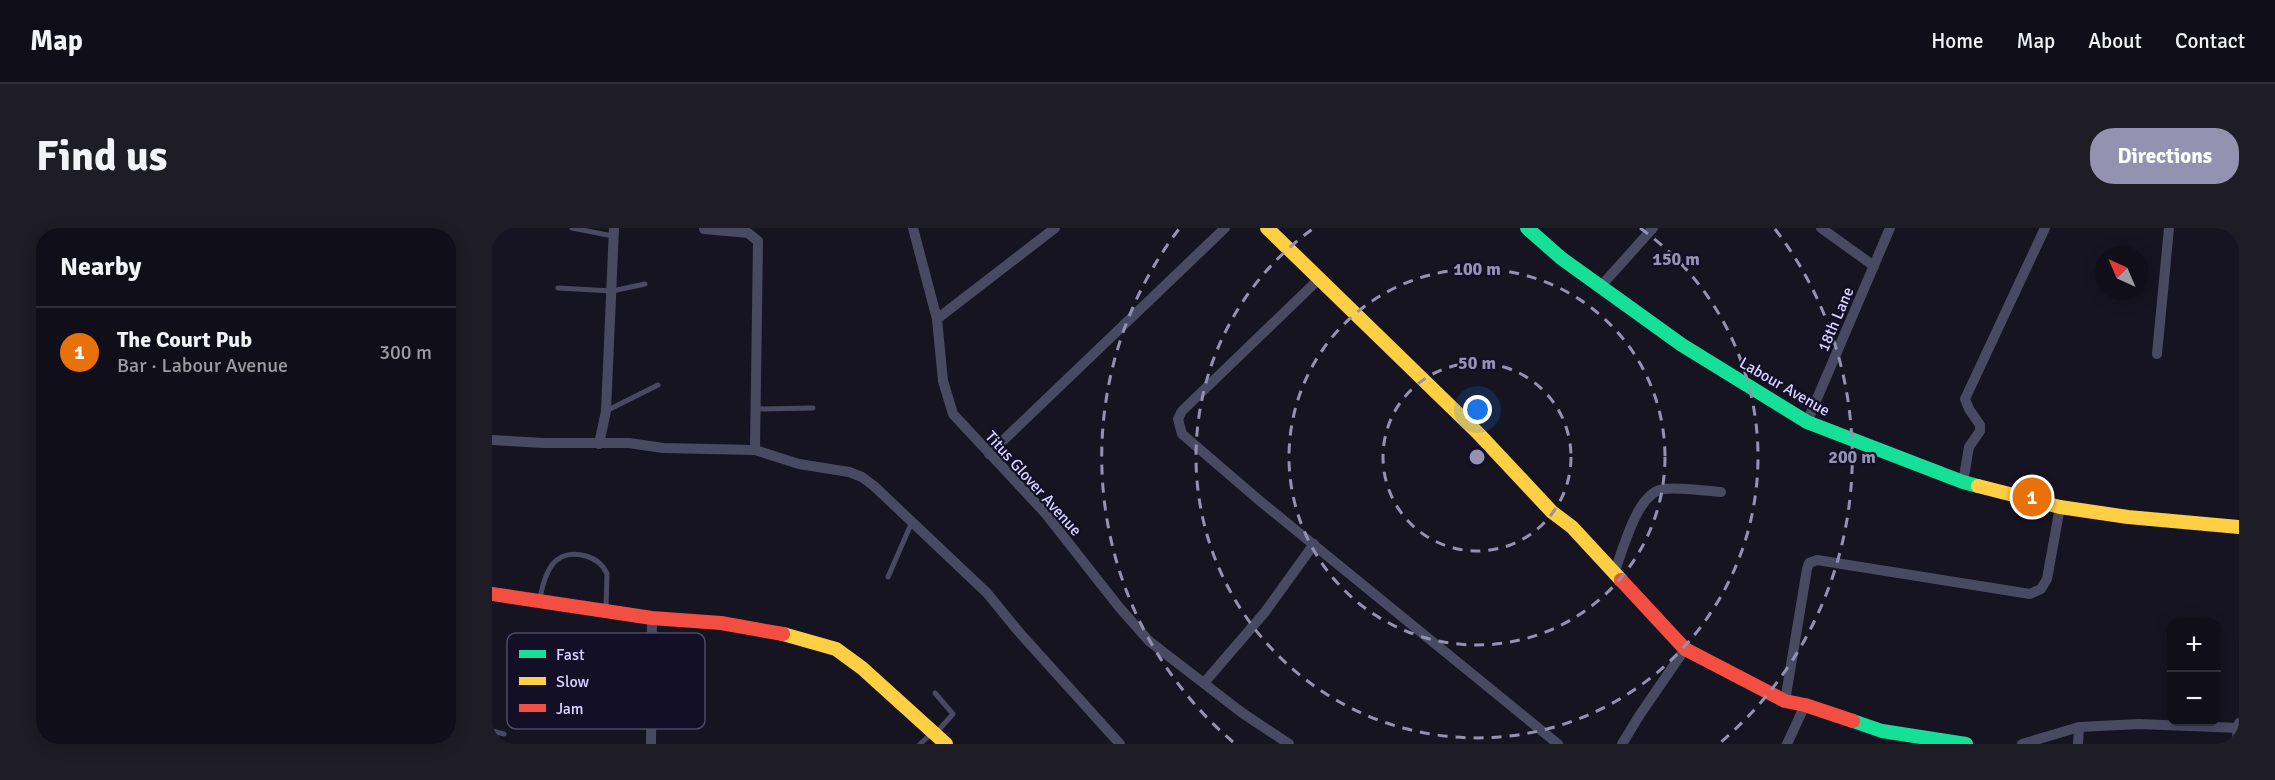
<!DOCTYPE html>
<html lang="en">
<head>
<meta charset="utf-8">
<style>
	:root { --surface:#100f19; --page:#1e1d26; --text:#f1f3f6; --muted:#9c9ca2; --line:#302f38; --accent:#9591b1 }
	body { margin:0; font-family:Signika,sans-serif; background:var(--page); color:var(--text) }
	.controls { position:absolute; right:18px; bottom:18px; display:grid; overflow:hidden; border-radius:12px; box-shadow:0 3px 15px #0003 }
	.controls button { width:54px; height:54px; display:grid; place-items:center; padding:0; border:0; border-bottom:2px solid var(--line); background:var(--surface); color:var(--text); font:30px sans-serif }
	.compass { position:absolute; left:1603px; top:18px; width:54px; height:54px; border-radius:50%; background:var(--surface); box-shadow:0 3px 15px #0003; rotate:316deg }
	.you { position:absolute; left:986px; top:182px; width:21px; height:21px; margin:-15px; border:4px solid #fff; border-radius:50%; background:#1a73e8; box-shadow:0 0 0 9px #1a73e833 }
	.badge { display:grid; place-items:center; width:39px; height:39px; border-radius:50%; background:var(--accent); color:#fff; font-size:20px; font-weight:700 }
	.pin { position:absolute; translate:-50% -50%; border:3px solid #fff; box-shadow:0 2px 6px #0006 }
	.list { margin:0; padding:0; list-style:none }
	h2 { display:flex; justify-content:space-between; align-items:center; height:78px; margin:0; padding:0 24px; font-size:26px }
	h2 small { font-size:20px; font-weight:400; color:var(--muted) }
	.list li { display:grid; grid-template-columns:39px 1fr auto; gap:18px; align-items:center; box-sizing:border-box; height:90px; padding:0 24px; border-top:2px solid var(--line) }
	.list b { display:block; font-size:22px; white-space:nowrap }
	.list p { margin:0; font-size:20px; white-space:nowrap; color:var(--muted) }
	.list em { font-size:20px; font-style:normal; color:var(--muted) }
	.map { position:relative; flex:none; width:1747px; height:516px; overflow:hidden; border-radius:24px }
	header { display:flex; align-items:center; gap:36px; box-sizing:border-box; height:84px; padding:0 30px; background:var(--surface); border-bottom:2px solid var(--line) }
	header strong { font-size:28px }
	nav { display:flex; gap:33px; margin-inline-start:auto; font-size:21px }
	.intro { display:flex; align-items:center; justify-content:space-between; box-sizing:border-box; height:144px; padding:0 36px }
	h1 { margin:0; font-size:42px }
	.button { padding:15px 27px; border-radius:24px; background:var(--accent); color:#fff; font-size:21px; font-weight:700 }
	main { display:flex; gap:36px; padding:0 36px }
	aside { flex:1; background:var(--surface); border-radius:24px; box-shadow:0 3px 15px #0003 }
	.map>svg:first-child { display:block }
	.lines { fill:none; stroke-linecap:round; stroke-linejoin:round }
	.lane { stroke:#4a4962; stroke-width:5 }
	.street { stroke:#4a4962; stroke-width:10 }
	.fast { stroke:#16e098; stroke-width:14 }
	.slow { stroke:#ffcf43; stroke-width:14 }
	.jam { stroke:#f24e42; stroke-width:14 }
	.ring { fill:none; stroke:#9591b1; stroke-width:3; stroke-dasharray:10 8 }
	.labels { text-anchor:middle; stroke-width:4.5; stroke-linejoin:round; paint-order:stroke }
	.street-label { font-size:16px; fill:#d9d4ff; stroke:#130f26 }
	.key { fill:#130f26; stroke:#4e4a67; stroke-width:1.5 }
	.key-label { font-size:16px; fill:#d9d4ff }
	.centre { fill:#9591b1; stroke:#130f26; stroke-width:3 }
	.ring-label { font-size:18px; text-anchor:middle; font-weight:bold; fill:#9591b1; stroke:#130f26; stroke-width:4.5; stroke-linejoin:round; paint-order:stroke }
</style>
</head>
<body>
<header>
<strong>Map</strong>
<nav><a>Home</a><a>Map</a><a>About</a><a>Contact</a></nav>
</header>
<div class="intro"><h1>Find us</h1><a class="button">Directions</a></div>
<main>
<aside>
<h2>Nearby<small></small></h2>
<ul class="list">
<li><span class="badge" style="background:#e8710a">1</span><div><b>The Court Pub</b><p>Bar · Labour Avenue</p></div><em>300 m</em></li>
</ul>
</aside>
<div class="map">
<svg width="1747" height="516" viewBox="0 0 1747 516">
	<rect width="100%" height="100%" fill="#161421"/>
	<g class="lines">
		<g class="lane">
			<path d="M 80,0 L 121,8"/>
			<path d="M 66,60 L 120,63 L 153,56"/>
			<path d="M 264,181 L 321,180"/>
			<path d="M 114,183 L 166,157"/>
			<path d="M 396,349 L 420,294"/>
			<path d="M 48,370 C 53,344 62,319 94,328 C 104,331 111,336 115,346 L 114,380"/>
			<path d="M 443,465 L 461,486 L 444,505"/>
			<path d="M 0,503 L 12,506"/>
			<path d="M 428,516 L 440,505"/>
		</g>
		<g class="street">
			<path d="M 421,0 L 445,91 L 451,153 L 461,186 L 553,285 L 627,379 L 657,413 L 749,484 L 797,516"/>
			<path d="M 1329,0 L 1382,38"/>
			<path d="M 212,1 L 256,5 L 266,13 L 263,222"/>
			<path d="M 828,50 L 690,183 L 686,191 L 690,206 L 768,273 L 1066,516"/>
			<path d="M 1109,58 L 1161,0"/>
			<path d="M 445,91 L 563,0"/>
			<path d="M 1665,126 L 1677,0"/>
			<path d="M 1315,194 L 1398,0"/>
			<path d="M 0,212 L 52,215 L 137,215 L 171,220 L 263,222 L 307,236 L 357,244 L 370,249 L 382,258 L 495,365 L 527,404 L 628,516"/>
			<path d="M 107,216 L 114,183 L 122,0"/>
			<path d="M 497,226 L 733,0"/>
			<path d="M 1471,254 L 1477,219 L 1488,203 L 1488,197 L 1477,181 L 1473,171 L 1553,0"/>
			<path d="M 1122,345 C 1131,323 1145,263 1172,261 C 1191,259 1210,263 1229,264"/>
			<path d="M 712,455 L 773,384 L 822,316"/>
			<path d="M 1293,473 L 1315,341 L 1317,335 L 1325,332 L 1538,366 L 1549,361 L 1555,351 L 1568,279"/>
			<path d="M 159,516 L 160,390"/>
			<path d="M 1130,516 L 1147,488 L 1193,421"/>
			<path d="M 1295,516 L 1313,477"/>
			<path d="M 1530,516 L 1587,499 L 1647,496 L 1746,500"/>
			<path d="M 1586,516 L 1587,499"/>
			<path d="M 1744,516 L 1747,495"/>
		</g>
		<g class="fast">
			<path d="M 1035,0 L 1069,30 L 1190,117 L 1315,194 L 1471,254 L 1486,258"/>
			<path d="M 1361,493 L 1390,503 L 1474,516"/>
		</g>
		<g class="slow">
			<path d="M 775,0 L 986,205 L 1060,284 L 1080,299 L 1129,352"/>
			<path d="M 1486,258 L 1568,279 L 1636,289 L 1747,299"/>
			<path d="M 291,406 L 344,421 L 370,440 L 454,516"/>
		</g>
		<g class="jam">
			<path d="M 1129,352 L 1193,421 L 1293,473 L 1313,477 L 1361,493"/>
			<path d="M 0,366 L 160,390 L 229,395 L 291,406"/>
		</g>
	</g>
	<g class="ring">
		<circle cx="985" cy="229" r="94"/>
		<circle cx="985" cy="229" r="188"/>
		<path d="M1148 0A281 281 0 1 1 822 0"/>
		<path d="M741 514A375 375 0 0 1 687 1M1283 1A375 375 0 0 1 1229 514"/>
	</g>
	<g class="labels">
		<g class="street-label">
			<text transform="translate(1343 91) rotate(-67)" y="6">18th Lane</text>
			<text transform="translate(1293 158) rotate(30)" y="6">Labour Avenue</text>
			<text transform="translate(542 255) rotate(48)" y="6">Titus Glover Avenue</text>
		</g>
	</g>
	<rect x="15" y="405" width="198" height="96" rx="9" class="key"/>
	<rect x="27" y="422" width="27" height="8" fill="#16e098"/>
	<rect x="27" y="449" width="27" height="8" fill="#ffcf43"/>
	<rect x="27" y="476" width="27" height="8" fill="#f24e42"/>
	<g class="key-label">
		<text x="64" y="432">Fast</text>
		<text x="64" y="459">Slow</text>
		<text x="64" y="486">Jam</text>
	</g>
	<circle cx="985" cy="229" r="9" class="centre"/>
	<g class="ring-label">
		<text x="1184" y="37">150 m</text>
		<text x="985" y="47">100 m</text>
		<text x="985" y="141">50 m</text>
		<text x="1360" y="235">200 m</text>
	</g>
</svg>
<div class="controls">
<button>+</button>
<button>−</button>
</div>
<svg class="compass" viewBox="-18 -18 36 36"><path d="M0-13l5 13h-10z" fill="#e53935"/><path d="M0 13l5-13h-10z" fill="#9c9ca2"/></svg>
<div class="you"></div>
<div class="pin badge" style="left:1540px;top:269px;background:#e8710a">1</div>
</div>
</main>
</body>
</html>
